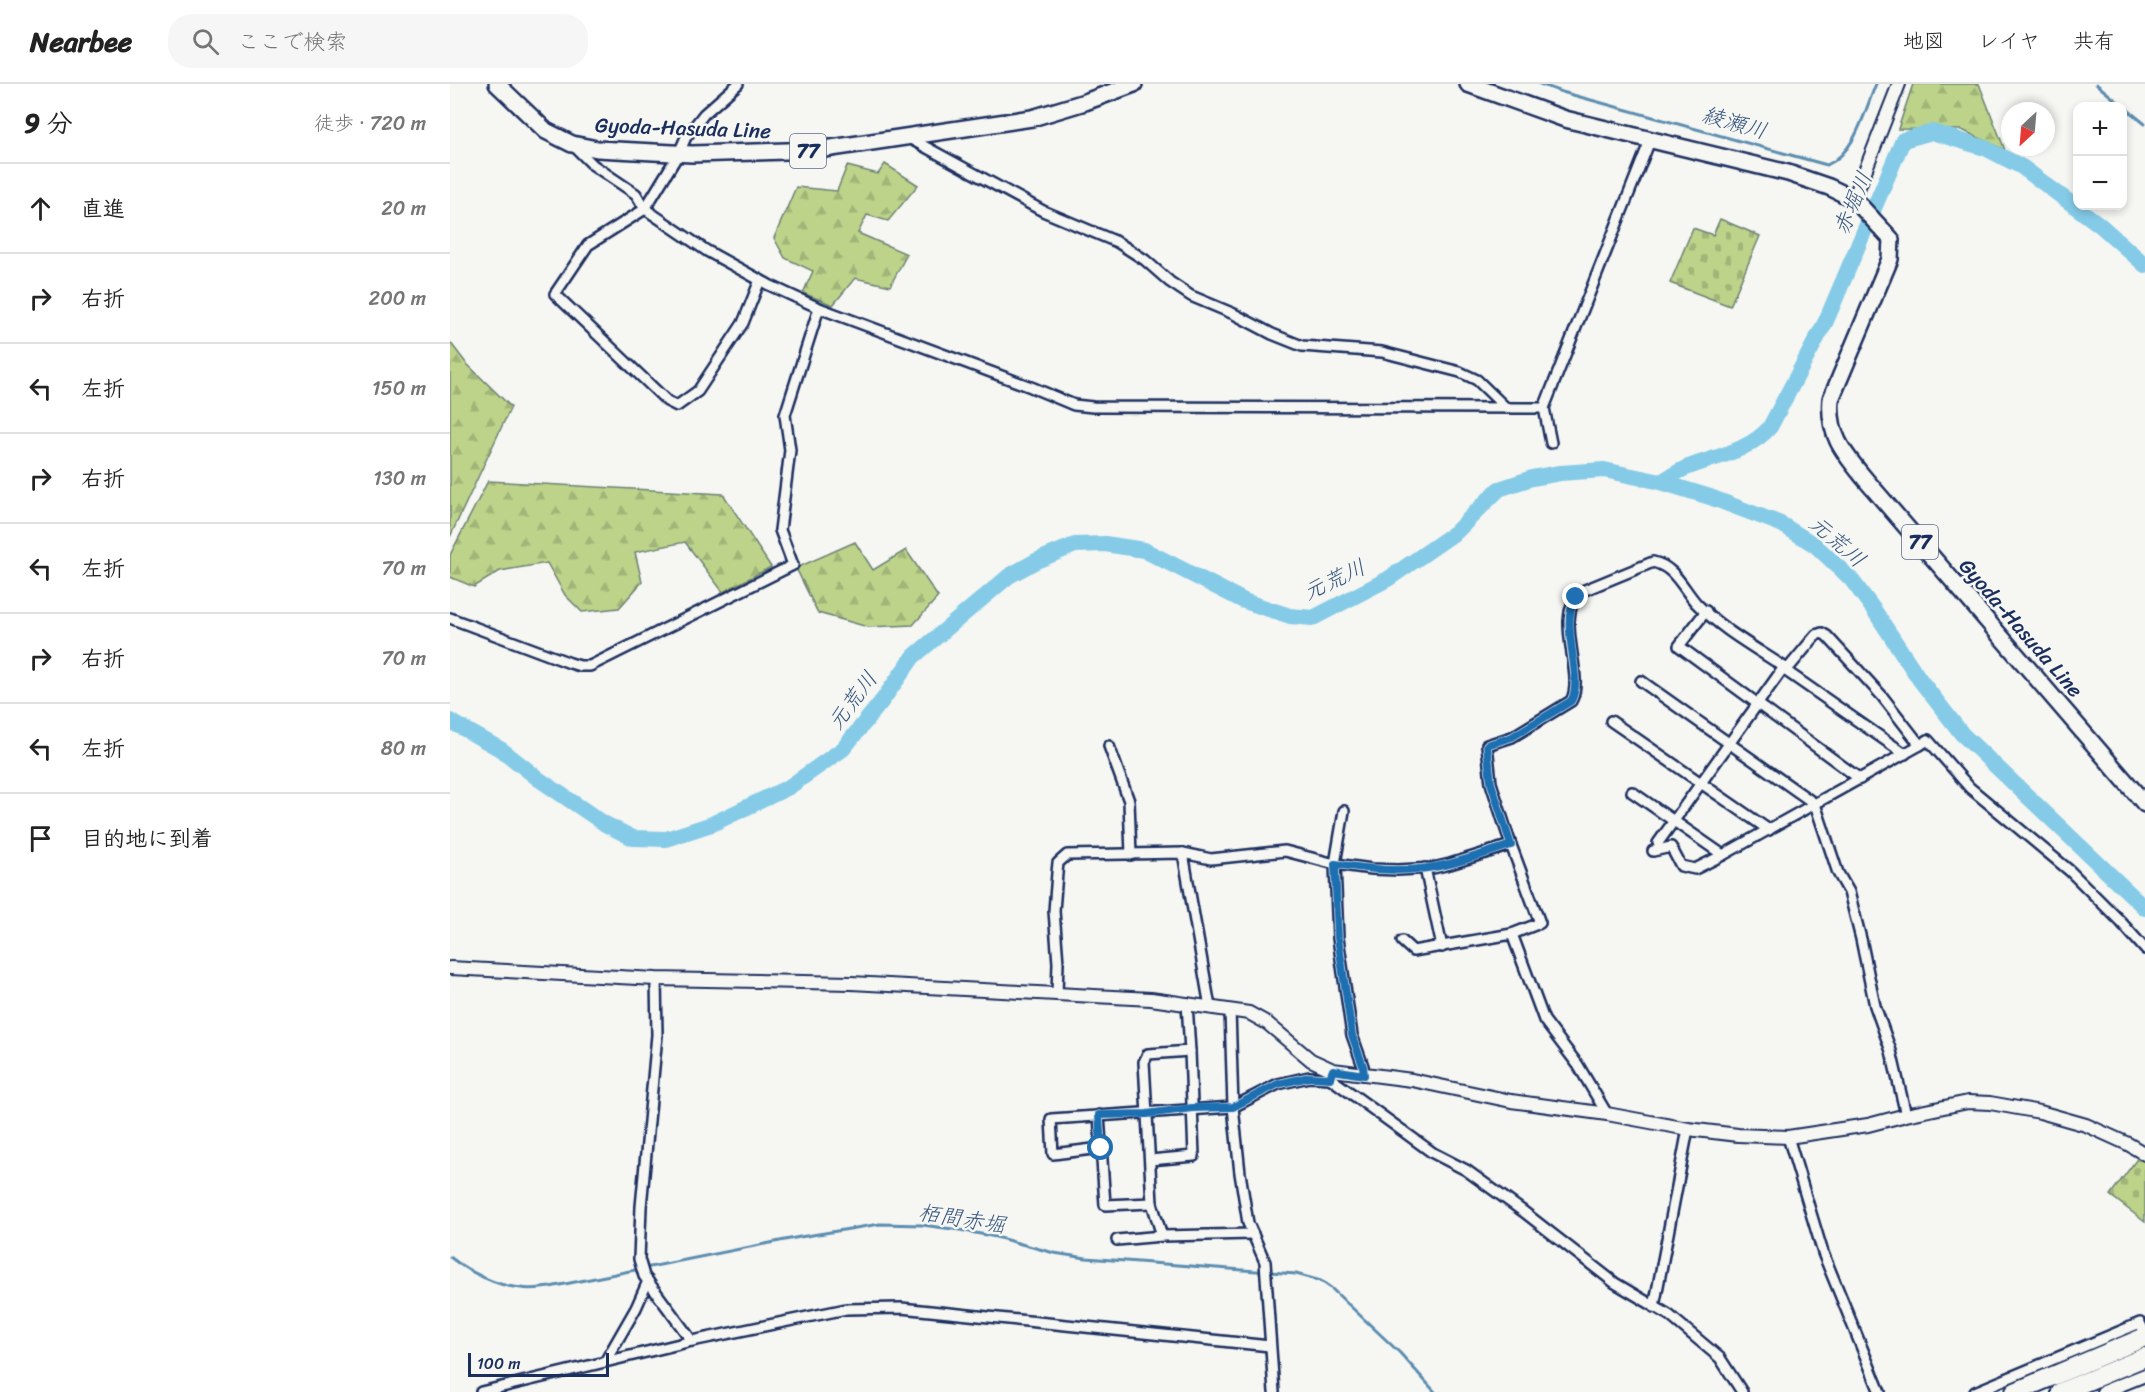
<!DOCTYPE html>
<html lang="ja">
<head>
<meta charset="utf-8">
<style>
	:root { --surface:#fff; --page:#f6f6f6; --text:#222; --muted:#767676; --line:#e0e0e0 }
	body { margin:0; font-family:Sriracha,"Klee One",sans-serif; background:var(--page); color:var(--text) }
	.controls { position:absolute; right:18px; top:18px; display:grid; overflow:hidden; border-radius:12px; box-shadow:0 3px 9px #0003 }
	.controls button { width:54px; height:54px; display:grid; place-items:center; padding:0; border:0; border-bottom:2px solid var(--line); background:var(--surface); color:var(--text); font:30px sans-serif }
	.compass { position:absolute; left:1551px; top:18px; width:54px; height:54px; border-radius:50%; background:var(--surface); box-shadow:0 3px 9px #0003; rotate:206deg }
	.scale { position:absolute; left:18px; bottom:15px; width:141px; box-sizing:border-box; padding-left:6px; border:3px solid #1b2f5e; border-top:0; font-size:16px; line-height:21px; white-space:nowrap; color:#1b2f5e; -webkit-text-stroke:4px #f6f6f2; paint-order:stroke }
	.stop { position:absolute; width:18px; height:18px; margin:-14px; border:4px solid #1f6fb2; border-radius:50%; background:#fff }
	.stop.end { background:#1f6fb2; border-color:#fff; box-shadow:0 2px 6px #0008 }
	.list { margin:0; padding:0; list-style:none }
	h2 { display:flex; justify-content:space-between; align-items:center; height:78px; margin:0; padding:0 24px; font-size:26px }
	h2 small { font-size:20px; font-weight:400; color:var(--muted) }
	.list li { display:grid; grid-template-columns:39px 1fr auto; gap:18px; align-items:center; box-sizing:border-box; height:90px; padding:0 24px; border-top:2px solid var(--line) }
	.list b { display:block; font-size:22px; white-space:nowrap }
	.list em { font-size:20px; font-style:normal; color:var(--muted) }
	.icon { flex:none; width:33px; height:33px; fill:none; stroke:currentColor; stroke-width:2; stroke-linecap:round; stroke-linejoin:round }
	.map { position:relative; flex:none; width:1695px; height:1308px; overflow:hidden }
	header { display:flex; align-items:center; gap:36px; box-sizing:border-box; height:84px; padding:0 30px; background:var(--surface); border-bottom:2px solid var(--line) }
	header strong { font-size:28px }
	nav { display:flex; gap:33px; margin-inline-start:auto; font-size:21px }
	.search { width:420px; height:54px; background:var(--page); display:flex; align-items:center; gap:15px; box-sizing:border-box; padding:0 21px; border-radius:24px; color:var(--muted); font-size:22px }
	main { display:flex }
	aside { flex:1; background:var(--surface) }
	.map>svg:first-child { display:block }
	.forest { fill:url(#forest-firs); stroke:#6c8174; stroke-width:1.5 }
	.cemetery { fill:url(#cemetery-stones); stroke:#6c8174; stroke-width:1.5 }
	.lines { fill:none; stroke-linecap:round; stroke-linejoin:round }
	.stream { stroke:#5b8db0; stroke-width:3 }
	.river { stroke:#85cbe7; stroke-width:16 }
	.minor-casing { stroke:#1b2f5e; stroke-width:14 }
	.tertiary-casing { stroke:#1b2f5e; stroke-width:16 }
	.primary-casing { stroke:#1b2f5e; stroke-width:20 }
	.motorway-casing { stroke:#1b2f5e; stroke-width:22 }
	.minor { stroke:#f6f6f2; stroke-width:9 }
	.tertiary { stroke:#f6f6f2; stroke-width:12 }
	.primary { stroke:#f6f6f2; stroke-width:15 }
	.motorway { stroke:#f6f6f2; stroke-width:18 }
	.route { stroke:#1f6fb2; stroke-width:8 }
	.labels { text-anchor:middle; stroke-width:5; stroke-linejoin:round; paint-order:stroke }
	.shield { fill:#f6f6f2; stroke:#5d6b8a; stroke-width:1.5 }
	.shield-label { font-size:20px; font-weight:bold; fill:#1b2f5e }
	.street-label { font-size:21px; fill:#1b2f5e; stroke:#f6f6f2 }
	.water-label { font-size:22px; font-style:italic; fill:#365680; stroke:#f6f6f2 }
</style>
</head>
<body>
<header>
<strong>Nearbee</strong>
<div class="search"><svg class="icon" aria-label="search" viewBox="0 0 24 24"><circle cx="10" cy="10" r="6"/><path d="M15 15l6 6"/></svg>ここで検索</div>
<nav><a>地図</a><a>レイヤ</a><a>共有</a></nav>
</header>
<main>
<aside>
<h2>9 分<small>徒歩 · 720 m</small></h2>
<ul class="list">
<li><svg class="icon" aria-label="ahead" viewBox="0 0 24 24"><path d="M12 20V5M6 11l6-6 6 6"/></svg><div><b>直進</b></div><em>20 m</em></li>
<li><svg class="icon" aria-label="right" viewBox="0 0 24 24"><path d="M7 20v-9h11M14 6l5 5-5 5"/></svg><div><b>右折</b></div><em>200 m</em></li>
<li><svg class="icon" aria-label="left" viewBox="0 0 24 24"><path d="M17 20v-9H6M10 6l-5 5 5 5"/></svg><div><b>左折</b></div><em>150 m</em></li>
<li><svg class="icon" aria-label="right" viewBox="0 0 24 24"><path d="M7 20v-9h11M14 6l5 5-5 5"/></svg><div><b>右折</b></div><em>130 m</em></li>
<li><svg class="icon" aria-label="left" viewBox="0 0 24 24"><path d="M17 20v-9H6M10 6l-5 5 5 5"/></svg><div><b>左折</b></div><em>70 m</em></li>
<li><svg class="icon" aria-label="right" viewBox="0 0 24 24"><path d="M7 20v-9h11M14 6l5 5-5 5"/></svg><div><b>右折</b></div><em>70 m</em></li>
<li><svg class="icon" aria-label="left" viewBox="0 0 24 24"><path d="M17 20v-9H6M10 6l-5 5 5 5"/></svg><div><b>左折</b></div><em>80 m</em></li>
<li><svg class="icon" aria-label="arrive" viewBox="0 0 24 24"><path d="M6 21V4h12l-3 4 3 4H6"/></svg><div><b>目的地に到着</b></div></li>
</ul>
</aside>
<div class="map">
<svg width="1695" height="1308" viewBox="0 0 1695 1308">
	<defs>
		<pattern id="forest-firs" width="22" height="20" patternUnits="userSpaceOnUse" patternTransform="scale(1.5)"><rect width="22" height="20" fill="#bcd389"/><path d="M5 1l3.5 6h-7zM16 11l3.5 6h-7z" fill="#a1b579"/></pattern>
		<pattern id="cemetery-stones" width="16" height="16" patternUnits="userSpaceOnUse" patternTransform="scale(1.5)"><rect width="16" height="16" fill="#bcd389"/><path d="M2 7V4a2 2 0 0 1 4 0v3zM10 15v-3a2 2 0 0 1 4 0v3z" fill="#a1b579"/></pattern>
	</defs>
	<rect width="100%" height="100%" fill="#f6f6f2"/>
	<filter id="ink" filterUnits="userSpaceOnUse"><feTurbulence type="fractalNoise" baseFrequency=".0167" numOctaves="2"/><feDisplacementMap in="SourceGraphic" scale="12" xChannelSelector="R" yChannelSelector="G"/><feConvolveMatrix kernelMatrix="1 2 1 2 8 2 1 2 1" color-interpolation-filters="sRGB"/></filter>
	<g filter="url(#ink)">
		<g class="forest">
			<path d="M 1463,0 L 1529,0 L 1555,66 L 1512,46 L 1448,45 Z"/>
			<path d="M 435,80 L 468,101 L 438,137 L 417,131 L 408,149 L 457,170 L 440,202 L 405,194 L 383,221 L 353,209 L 363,187 L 335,174 L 324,154 L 346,103 L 387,107 L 397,82 L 428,90 Z"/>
			<path d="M 0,258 L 16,279 L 61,323 L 0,453 Z"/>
			<path d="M 38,397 L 273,410 L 321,483 L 273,508 L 235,458 L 185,468 L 192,498 L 169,524 L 132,528 L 115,511 L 97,479 L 50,487 L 24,503 L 0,493 L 0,471 Z"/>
			<path d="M 405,458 L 423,486 L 456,466 L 488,513 L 463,541 L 418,543 L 368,529 L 346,484 Z"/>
		</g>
		<g class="cemetery">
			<path d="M 1270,135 L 1310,152 L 1280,222 L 1220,199 L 1243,144 L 1263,151 Z"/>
			<path d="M 1689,1072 L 1695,1077 L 1695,1138 L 1660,1111 Z"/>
		</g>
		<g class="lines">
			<g class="stream">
				<path d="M 1090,0 L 1112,8 L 1377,81 C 1406,68 1414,28 1426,0"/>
				<path d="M 1646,0 L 1695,40"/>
				<path d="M 0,1173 C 19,1188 46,1202 71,1204 C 80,1206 91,1204 100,1203 L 350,1153 L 430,1140 L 472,1141 L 510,1146 L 546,1153 L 604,1169 L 636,1174 L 846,1190 L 871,1197 L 881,1204 L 950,1269 L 985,1308"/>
			</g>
			<g class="river">
				<path d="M 1211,398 C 1219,393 1227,388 1236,384 C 1264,373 1300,367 1320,343 L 1376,237 L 1453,56 L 1482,48 L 1535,64 L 1572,83 L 1650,141 L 1695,181"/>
				<path d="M 0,637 L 52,666 L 90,696 L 155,740 L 183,754 L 216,755 L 262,740 L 339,703 L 393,665 L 432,617 L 463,573 L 559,492 L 586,477 L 603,470 L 625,461 L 655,460 L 694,466 L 794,517 L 840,532 L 863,534 L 938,495 L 1006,448 L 1049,405 L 1082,394 L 1110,389 L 1154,386 L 1211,398 L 1260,413 L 1331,440 L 1365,461 L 1401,495 L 1424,526 L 1470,596 L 1512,650 L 1695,824"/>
			</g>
			<defs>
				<g id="minor">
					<path d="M 288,0 L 254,30 L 236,53 L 229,69 L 195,125 L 138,161 L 105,210 L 217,317 L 227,322 L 248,307 L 293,239 L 310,196"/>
					<path d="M 459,54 L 593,127 L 667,158 L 695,176 L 720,198 L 741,212 L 784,230 L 822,250 L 852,262 L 932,268 L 1010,288 L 1027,296 L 1056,324"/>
					<path d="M 124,62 L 143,81 L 186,110 L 195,125 L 257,167 L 319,201 L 369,224 L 581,303 L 624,321 L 643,323 L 1094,324"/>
					<path d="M 1101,359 L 1094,324 L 1201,54"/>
					<path d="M 1256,527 L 1229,562 L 1410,695"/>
					<path d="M 0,534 L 120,579 L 130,582 L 140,582 L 343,481 L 330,446 L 340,366 L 335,331 L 369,224"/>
					<path d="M 1191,597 L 1365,720 L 1388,789 L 1399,808 L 1411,855 L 1425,922 L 1441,967 L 1456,1031"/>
					<path d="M 1161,637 L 1319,746"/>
					<path d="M 1470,661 L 1478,656 L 1520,704 L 1620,787 L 1671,838 L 1695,865"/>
					<path d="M 659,662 L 679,717 L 681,771"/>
					<path d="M 1182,708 L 1273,771 L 1470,661 L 1432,612 L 1377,552 L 1372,549 L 1366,551 L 1336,587"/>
					<path d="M 894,727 L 885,780 L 888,854 L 902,951 L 913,982 L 914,991"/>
					<path d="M 1208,759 L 1334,583"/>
					<path d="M 1061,761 L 1041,699 L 1037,661 L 1062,653 L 1121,617 C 1136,591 1103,535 1130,508 L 1203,478 C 1225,483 1232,503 1246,519 C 1271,545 1304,563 1334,583 L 1336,587 L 1455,670"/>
					<path d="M 1203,767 L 1221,763 L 1231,782 L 1245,785 L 1273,771"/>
					<path d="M 733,769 L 760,923"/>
					<path d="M 975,784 L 992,863"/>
					<path d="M 952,857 L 963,867 L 1062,850"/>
					<path d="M 206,895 L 207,951 L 191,1123 L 189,1175 L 194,1192 L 242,1257"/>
					<path d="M 607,910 L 608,879 L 604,827 L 607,789 L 608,779 L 617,771 L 733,769 L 761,775 L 835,767 L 885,780 L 922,785 L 948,786 L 983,784 L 1000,780 L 1061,761 L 1090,839 L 1062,850 L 1094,936 L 1128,981 L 1157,1030"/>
					<path d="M 780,926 L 783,1023 L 790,1089 L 798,1139 L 815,1178 L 824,1308"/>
					<path d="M 883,986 L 880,994 L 983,1069 L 1016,1086 L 1074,1128 L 1165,1199 L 1219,1231 L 1270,1274 L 1292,1308"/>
					<path d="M 649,1031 L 655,1121 L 702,1119 L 694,978 L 698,970 L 740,967 L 737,919"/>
					<path d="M 1338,1053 L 1373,1169 L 1430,1308"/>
					<path d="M 651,1064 L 603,1070 L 601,1035 L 783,1023 L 828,1000 L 859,993 L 880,994"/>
					<path d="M 700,1076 L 744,1072 L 740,967"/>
					<path d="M 702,1119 L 712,1152"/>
					<path d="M 667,1156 L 712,1152 L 803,1150"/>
					<path d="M 1204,1223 L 1238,1045"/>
					<path d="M 155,1278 L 186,1224 L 198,1197"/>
					<path d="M 31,1308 L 242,1257 L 396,1225 L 451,1224 L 820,1262"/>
					<path d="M 1525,1308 L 1690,1239 L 1695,1249"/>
				</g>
				<g id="tertiary">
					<path d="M 1404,115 L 1449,0"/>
					<path d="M 0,884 L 206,895 L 401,899 L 701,915 L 799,929 L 817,939 L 861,976 L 883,986 L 962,996 L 1061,1017 L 1157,1030 L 1238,1045 L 1288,1051 L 1338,1053 L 1418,1041 L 1456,1031 L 1518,1018 L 1540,1019 L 1590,1028 L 1636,1041 L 1678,1060 L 1695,1070"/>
					<path d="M 1653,1308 L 1695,1291"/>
				</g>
				<g id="primary">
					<path d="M 47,0 L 96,47 L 122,60 L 147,65 L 242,70 L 368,66 L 582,34 L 635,18 L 684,0"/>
					<path d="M 1018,0 L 1115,35 L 1338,89 L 1379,103 L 1404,115 L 1441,155 L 1440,175 L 1381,315 C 1378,351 1393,368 1415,395 L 1695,720"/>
				</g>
				<g id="motorway">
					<path d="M 1565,1308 L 1695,1253"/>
					<path d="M 1611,1308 L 1695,1273"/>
				</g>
			</defs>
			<use href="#minor" class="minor-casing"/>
			<use href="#tertiary" class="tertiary-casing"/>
			<use href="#primary" class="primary-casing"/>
			<use href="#motorway" class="motorway-casing"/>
			<use href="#minor" class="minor"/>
			<use href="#tertiary" class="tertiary"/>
			<use href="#primary" class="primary"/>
			<use href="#motorway" class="motorway"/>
		</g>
	</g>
	<g class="lines" filter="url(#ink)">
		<path class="route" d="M 651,1064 L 649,1031 L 697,1030 L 742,1024 L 783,1023 L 828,1000 L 859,993 L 880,994 L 883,986 L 914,991 L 913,982 L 902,951 L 888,854 L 885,780 C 918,785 951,789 984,783 C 1010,779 1036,769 1061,761 L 1041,699 L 1037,661 L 1062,653 L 1121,617 C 1135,594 1108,540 1126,513"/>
	</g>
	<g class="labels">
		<g class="shield">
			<rect x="340" y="50" width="36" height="34" rx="4.5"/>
			<rect x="1452" y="441" width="36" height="34" rx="4.5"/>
		</g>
		<g class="shield-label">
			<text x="358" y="74">77</text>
			<text x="1470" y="465">77</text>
		</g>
		<g class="street-label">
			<text transform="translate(233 44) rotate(2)" y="7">Gyoda-Hasuda Line</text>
			<text transform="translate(1571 544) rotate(49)" y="7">Gyoda-Hasuda Line</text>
		</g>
		<g class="water-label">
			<text transform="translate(1285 38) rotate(16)" y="8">綾瀬川</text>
			<text transform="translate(1402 119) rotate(-67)" y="8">赤堀川</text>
			<text transform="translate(1388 457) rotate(41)" y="8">元荒川</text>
			<text transform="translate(884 495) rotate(-25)" y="8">元荒川</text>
			<text transform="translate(402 616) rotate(-53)" y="8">元荒川</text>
			<text transform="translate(512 1134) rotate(9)" y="8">栢間赤堀</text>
		</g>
	</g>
</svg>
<div class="controls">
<button>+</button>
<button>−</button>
</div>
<svg class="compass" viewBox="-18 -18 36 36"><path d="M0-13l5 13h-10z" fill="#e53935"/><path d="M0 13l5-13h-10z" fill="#767676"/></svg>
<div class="scale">100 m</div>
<div class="stop" style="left:651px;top:1064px"></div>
<div class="stop end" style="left:1126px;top:513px"></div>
</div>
</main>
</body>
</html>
